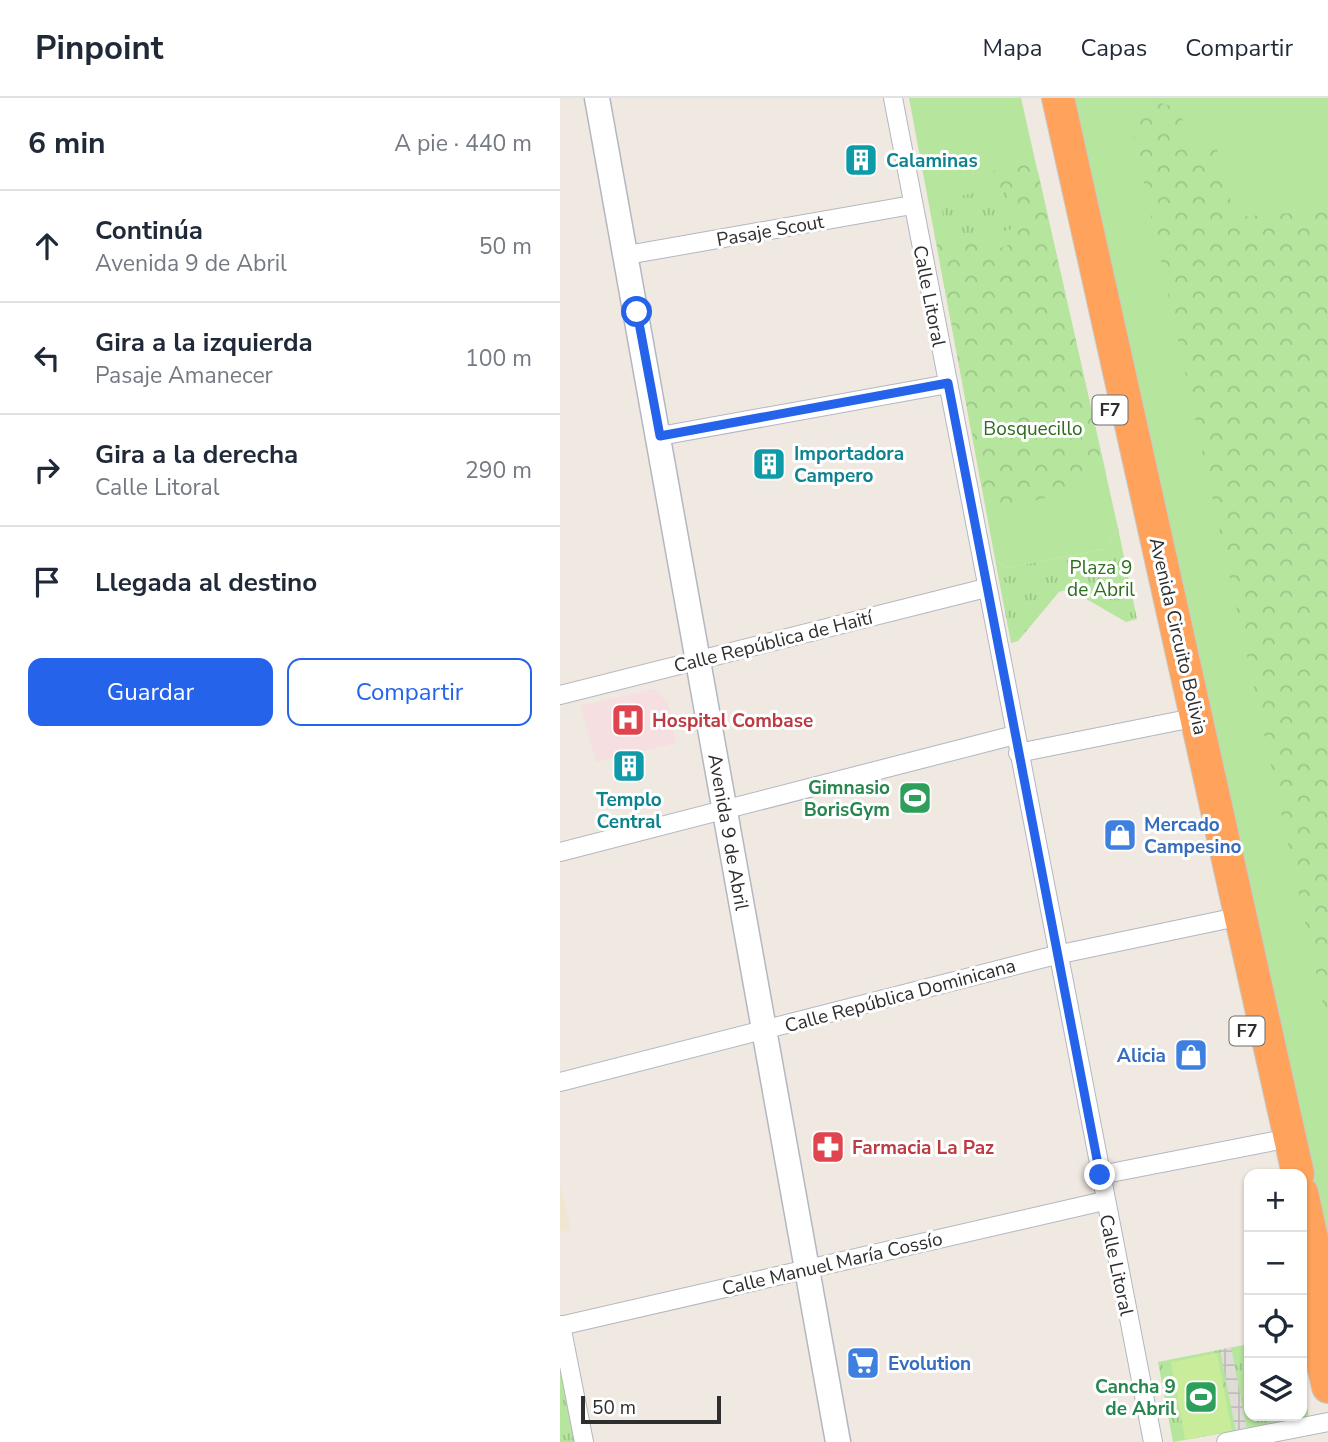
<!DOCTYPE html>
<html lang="es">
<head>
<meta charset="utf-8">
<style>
	:root { --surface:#fff; --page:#f2f2f3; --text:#1f2937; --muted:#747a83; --line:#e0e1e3; --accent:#2563eb }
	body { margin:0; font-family:"Nunito Sans",sans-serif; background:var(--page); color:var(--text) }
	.controls { position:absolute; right:21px; bottom:21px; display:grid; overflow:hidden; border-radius:14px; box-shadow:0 2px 5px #0004 }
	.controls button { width:63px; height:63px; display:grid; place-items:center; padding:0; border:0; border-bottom:2px solid var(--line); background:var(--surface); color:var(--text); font:35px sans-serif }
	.scale { position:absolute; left:21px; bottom:18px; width:140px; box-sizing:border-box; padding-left:7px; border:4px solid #2e2e2e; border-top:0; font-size:19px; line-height:24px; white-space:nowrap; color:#2e2e2e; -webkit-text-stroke:5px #fff; paint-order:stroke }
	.stop { position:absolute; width:21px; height:21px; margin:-16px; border:5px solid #2563eb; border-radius:50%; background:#fff }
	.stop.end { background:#2563eb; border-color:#fff; box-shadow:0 2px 7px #0008 }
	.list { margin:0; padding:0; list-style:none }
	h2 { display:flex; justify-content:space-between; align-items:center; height:91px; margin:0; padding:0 28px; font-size:30px }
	h2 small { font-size:23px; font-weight:400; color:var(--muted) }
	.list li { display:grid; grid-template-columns:46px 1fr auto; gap:21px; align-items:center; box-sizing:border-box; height:112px; padding:0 28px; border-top:2px solid var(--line) }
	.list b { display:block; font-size:26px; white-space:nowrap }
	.list p { margin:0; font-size:23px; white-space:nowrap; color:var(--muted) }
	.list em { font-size:23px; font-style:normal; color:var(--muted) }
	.actions { display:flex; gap:14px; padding:21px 28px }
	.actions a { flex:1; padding:16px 0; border:2px solid var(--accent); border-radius:14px; text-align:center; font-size:24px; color:var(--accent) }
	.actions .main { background:var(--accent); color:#fff }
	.icon { flex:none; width:38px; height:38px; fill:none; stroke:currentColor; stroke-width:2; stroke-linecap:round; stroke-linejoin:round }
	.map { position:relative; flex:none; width:768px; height:1344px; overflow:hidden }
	header { display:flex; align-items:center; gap:42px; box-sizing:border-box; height:98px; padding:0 35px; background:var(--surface); border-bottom:2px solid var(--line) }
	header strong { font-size:33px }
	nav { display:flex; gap:38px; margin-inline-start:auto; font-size:24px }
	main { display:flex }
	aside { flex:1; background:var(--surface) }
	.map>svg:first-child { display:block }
	.education { fill:#f0e6d1 }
	.medical { fill:#f5dfe0 }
	.grass { fill:#b6e59e }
	.forest { fill:url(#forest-crowns) }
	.park { fill:url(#park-tufts) }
	.pitch { fill:#c9ec9a }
	.plaza { fill:url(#plaza-grid) }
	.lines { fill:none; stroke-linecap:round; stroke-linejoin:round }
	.street-casing { stroke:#b4b7c1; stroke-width:20 }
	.secondary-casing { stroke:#b4b7c1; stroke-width:27 }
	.highway-casing { stroke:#c9c9c9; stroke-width:34 }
	.street { stroke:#fff; stroke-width:18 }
	.secondary { stroke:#fff; stroke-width:24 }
	.highway { stroke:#ffa35c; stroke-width:32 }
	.route { stroke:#2563eb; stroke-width:9 }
	.labels { text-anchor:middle; stroke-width:6; stroke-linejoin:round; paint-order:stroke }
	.shield { fill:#fff; stroke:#6d6d6d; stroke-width:2 }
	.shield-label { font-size:18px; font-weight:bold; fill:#2e2e2e }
	.culture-label { font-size:19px; font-weight:bold; fill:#0d838f; stroke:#fff; text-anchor:start }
	.street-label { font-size:19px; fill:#2e2e2e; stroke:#fff }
	.park-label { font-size:19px; fill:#2c6e1b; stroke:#fff }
	.health-label { font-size:19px; font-weight:bold; fill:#be3a42; stroke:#fff; text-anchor:start }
	.leisure-label { font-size:19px; font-weight:bold; fill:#27864d; stroke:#fff; text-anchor:end }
	.shop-label { font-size:19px; font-weight:bold; fill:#366cbe; stroke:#fff; text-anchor:start }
</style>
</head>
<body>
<header>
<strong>Pinpoint</strong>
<nav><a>Mapa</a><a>Capas</a><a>Compartir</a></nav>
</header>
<main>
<aside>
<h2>6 min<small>A pie · 440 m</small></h2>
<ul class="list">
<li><svg class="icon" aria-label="ahead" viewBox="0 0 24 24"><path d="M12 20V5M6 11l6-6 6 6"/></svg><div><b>Continúa</b><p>Avenida 9 de Abril</p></div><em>50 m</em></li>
<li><svg class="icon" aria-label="left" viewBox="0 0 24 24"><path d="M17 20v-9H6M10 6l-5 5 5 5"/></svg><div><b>Gira a la izquierda</b><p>Pasaje Amanecer</p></div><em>100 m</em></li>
<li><svg class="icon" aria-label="right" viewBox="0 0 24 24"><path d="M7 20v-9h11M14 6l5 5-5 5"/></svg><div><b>Gira a la derecha</b><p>Calle Litoral</p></div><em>290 m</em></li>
<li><svg class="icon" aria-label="arrive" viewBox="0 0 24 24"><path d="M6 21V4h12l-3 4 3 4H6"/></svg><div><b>Llegada al destino</b></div></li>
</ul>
<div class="actions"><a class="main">Guardar</a><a>Compartir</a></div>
</aside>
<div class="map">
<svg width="768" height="1344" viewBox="0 0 768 1344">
	<defs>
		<pattern id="forest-crowns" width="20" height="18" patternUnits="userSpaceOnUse" patternTransform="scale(1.75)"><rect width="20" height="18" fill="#b6e59e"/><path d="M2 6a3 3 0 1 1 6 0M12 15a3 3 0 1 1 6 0" fill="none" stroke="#9dc588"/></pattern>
		<pattern id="park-tufts" width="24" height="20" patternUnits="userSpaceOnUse" patternTransform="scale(1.75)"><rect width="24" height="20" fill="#b6e59e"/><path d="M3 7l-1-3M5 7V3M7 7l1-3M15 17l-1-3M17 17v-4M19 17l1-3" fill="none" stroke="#9dc588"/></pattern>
		<pattern id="plaza-grid" width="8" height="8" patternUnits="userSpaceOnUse" patternTransform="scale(1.75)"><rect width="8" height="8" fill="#dfdcd8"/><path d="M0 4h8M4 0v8" fill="none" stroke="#c0bdba"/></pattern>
	</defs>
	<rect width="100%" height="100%" fill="#efe9e1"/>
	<path class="education" d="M 0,1087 L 11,1131 L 0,1134 Z"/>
	<path class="medical" d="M 95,591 L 108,606 L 116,645 L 36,664 L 21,608 Z"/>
	<g class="grass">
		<path d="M 349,0 L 461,0 L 558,430 L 545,451 L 447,470 L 435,461 Z"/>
		<path d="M 512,0 L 768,0 L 768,1159 Z"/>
	</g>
	<g class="forest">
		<path d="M 593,3 L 618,10 L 633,49 L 655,43 L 675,119 L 733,115 L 768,105 L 768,929 L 571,26 Z"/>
		<path d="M 464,51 L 478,74 L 546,376 C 525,386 461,414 439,404 C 433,402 427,394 422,390 L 374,132 L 438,151 L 456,144 L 458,122 L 427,78 Z"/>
	</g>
	<g class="park">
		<path d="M 445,89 L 453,131 L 388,144 L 380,102 Z"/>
		<path d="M 558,430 L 577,521 L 566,524 L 509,491 L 499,494 L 458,543 L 451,545 L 435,461 L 447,470 L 545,451 Z"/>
		<path d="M 689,1246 L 689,1318 L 742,1318 L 742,1274 L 749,1320 L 613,1344 L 598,1264 Z"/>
		<path d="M 0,1267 L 15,1344 L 0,1344 Z"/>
	</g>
	<path class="pitch" d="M 657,1255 L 672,1333 L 625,1342 L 611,1264 Z"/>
	<path class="plaza" d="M 671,1249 L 687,1332 L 676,1334 L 660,1252 Z"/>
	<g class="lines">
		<defs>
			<g id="street">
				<path d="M 333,0 L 593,1344"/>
				<path d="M 67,157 L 352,107"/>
				<path d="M 100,338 L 388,286"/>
				<path d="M 0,597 L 426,490"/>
				<path d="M 458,655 L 638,619"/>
				<path d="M 0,754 L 455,637"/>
				<path d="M 0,984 L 496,857 L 682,818"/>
				<path d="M 540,1077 L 730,1040"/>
				<path d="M 1,1227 L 24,1344"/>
				<path d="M 0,1228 L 544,1103"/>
				<path d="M 666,1344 L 768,1324"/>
			</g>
			<path id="secondary" d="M 37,0 L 278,1344"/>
			<g id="highway">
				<path d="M 498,0 L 738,1076"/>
				<path d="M 742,1095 L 768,1213"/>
				<path d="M 745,1190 L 768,1289"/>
			</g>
		</defs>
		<use href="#street" class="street-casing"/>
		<use href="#secondary" class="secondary-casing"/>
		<use href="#highway" class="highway-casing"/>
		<use href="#street" class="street"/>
		<use href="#secondary" class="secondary"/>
		<use href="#highway" class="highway"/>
	</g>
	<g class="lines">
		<path class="route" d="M 77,214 L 100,338 L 388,285 L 540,1077"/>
	</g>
	<defs>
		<symbol id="building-square" viewBox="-11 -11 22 22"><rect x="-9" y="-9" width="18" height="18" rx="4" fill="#0f9aa8" stroke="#fff"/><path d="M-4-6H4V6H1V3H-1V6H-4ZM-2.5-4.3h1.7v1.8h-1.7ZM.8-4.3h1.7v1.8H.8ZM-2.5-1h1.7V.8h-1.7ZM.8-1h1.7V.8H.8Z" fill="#fff"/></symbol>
		<symbol id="hospital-square" viewBox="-11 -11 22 22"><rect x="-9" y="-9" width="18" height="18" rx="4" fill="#e0444e" stroke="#fff"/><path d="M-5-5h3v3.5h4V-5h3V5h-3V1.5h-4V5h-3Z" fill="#fff"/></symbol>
		<symbol id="stadium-square" viewBox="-11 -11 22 22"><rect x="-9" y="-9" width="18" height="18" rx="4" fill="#2e9e5b" stroke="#fff"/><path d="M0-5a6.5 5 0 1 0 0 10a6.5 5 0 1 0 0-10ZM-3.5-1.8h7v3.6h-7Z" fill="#fff"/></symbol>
		<symbol id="shop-square" viewBox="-11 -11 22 22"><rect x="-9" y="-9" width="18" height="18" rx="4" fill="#3f7fe0" stroke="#fff"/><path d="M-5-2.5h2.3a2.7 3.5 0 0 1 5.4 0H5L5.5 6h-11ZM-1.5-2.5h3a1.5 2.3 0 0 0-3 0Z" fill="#fff"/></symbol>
		<symbol id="pharmacy-square" viewBox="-11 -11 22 22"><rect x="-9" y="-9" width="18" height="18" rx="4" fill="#e0444e" stroke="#fff"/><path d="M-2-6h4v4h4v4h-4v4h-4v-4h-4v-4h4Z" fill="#fff"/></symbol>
		<symbol id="supermarket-square" viewBox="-11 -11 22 22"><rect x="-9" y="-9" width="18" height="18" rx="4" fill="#3f7fe0" stroke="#fff"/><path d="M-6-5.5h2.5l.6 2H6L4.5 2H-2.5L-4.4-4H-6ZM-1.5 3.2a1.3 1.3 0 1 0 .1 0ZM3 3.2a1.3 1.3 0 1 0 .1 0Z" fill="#fff"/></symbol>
	</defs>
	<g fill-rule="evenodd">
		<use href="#building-square" x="282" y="43" width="38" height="38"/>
		<use href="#building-square" x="190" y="347" width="38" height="38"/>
		<use href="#hospital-square" x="49" y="603" width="38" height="38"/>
		<use href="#building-square" x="50" y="649" width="38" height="38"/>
		<use href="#stadium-square" x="336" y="681" width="38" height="38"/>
		<use href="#shop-square" x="541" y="718" width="38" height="38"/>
		<use href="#shop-square" x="612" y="938" width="38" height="38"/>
		<use href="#pharmacy-square" x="249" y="1030" width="38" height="38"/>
		<use href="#supermarket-square" x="284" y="1246" width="38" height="38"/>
		<use href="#stadium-square" x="622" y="1280" width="38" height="38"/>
	</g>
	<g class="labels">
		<g class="shield">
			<rect x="532.5" y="297.5" width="35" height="29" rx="5"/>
			<rect x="669.5" y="918.5" width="35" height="29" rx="5"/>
		</g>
		<g class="shield-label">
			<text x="550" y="318">F7</text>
			<text x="687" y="939">F7</text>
		</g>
		<g class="culture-label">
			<text x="326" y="69">Calaminas</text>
			<text x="234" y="362">Importadora<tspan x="234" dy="22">Campero</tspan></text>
			<text x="69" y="708" text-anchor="middle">Templo<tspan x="69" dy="22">Central</tspan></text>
		</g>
		<g class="street-label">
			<text transform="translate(210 132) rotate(-10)" y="7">Pasaje Scout</text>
			<text transform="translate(370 198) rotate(79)" y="7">Calle Litoral</text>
			<text transform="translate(619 538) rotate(77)" y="7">Avenida Circuito Bolivia</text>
			<text transform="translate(213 543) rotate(-14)" y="7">Calle República de Haití</text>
			<text transform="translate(169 734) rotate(80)" y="7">Avenida 9 de Abril</text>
			<text transform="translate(340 897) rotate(-15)" y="7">Calle República Dominicana</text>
			<text transform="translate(272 1165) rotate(-13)" y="7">Calle Manuel María Cossío</text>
			<text transform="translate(557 1167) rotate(78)" y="7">Calle Litoral</text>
		</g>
		<g class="park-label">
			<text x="473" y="337">Bosquecillo</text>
			<text x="541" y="476">Plaza 9<tspan x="541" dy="22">de Abril</tspan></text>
		</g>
		<g class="health-label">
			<text x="92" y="629">Hospital Combase</text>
			<text x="292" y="1056">Farmacia La Paz</text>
		</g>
		<g class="leisure-label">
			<text x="330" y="696">Gimnasio<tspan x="330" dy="22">BorisGym</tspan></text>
			<text x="616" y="1295">Cancha 9<tspan x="616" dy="22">de Abril</tspan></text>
		</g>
		<g class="shop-label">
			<text x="584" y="733">Mercado<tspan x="584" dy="22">Campesino</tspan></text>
			<text x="606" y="964" text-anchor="end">Alicia</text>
			<text x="328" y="1272">Evolution</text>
		</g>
	</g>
</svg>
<div class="controls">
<button>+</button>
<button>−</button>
<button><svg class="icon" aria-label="locate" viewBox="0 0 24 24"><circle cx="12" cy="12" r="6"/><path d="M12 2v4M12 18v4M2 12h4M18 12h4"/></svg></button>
<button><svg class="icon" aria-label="layers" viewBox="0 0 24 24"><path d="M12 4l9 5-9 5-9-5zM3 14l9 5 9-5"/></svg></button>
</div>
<div class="scale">50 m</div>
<div class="stop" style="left:77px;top:214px"></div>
<div class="stop end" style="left:540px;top:1077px"></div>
</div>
</main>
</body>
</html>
